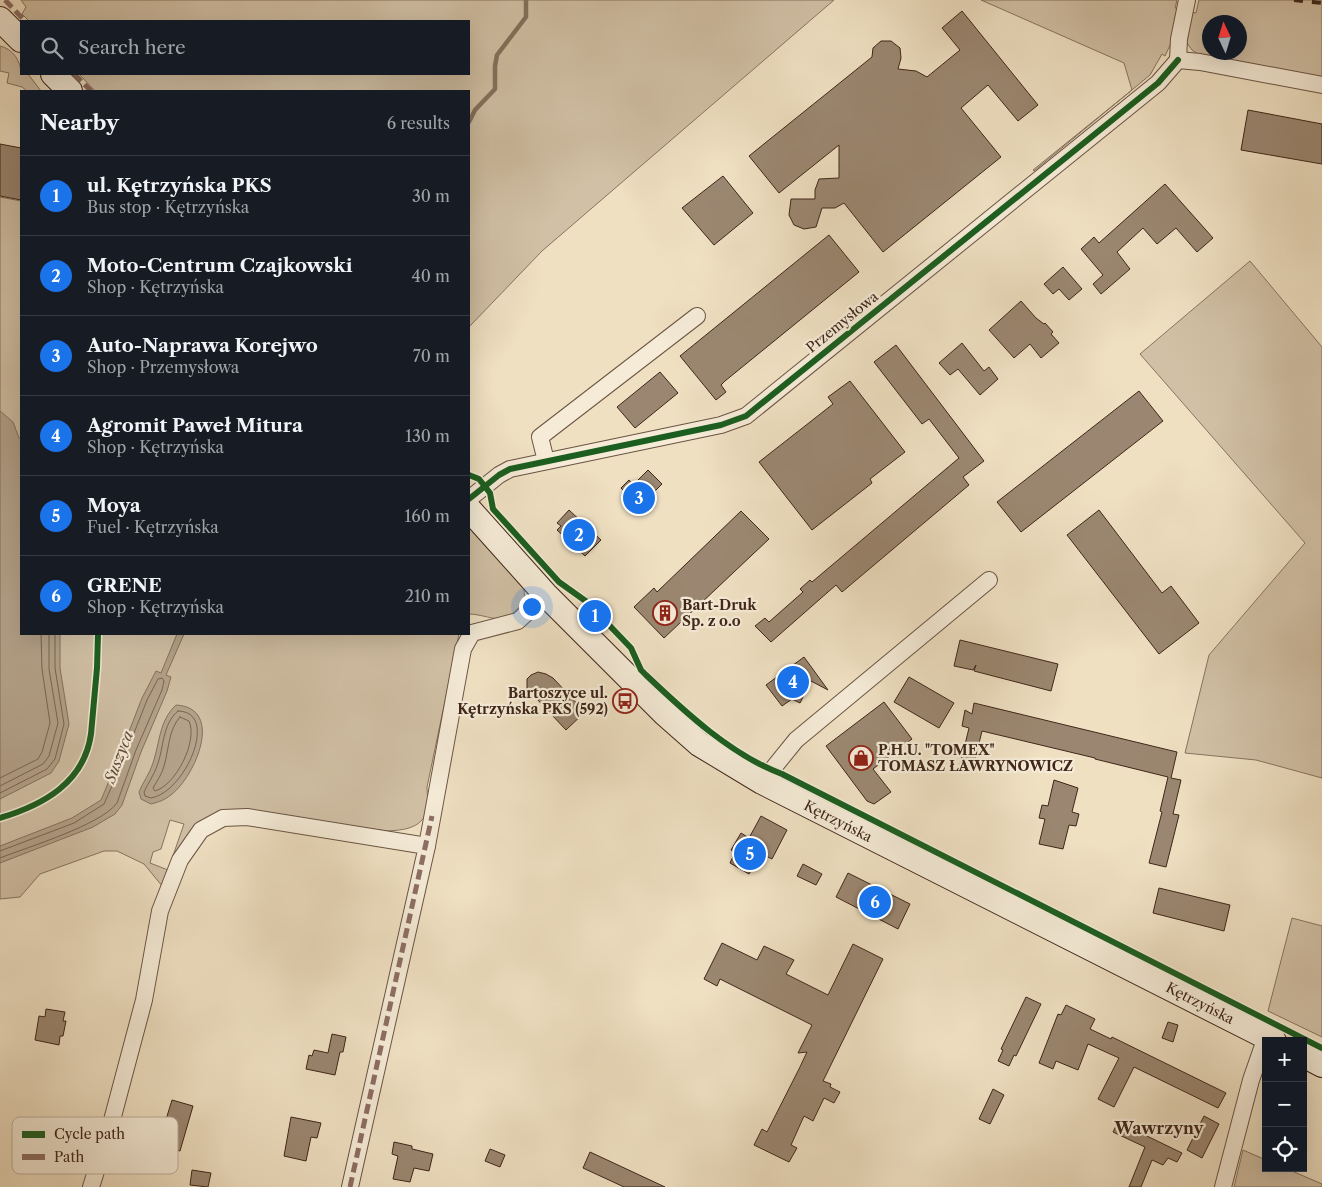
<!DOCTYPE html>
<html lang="en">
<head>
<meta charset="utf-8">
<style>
	:root { --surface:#171b24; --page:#20242c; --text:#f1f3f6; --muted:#9ea1a6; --line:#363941; --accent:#1a73e8 }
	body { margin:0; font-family:"Libre Caslon Text",serif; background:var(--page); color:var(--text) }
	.controls { position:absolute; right:15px; bottom:15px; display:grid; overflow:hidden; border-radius:0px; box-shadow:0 5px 20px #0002 }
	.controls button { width:45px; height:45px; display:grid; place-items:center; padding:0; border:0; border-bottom:1px solid var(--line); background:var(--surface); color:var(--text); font:25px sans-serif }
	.compass { position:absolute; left:1202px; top:15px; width:45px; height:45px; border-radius:50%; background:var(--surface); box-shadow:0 5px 20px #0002; rotate:356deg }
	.you { position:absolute; left:531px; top:606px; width:18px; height:18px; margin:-12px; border:4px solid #fff; border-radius:50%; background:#1a73e8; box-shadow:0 0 0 8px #1a73e833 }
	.badge { display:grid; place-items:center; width:32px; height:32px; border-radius:50%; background:var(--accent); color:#fff; font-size:16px; font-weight:700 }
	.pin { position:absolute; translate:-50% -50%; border:2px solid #fff; box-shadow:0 1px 5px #0006 }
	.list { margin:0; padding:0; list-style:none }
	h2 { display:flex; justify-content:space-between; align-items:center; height:65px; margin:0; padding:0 20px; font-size:21px }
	h2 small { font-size:16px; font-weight:400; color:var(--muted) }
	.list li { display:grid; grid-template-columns:32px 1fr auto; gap:15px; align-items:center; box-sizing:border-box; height:80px; padding:0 20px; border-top:1px solid var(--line) }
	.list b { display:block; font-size:19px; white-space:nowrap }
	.list p { margin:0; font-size:16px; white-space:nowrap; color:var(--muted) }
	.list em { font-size:16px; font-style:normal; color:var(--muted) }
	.icon { flex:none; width:28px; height:28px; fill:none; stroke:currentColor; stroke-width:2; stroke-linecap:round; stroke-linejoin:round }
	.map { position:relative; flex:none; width:1322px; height:1187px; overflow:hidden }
	.search { position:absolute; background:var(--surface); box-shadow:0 5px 20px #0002; left:20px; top:20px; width:450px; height:55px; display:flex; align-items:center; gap:12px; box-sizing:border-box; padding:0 18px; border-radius:0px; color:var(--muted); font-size:19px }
	.panel { position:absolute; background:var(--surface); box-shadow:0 5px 20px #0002; left:20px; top:90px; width:450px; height:545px; border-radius:0px }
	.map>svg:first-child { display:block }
	.green { fill:#d1c0a5; stroke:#88735f; fill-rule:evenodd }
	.water { fill:#b3a189; stroke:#85705c }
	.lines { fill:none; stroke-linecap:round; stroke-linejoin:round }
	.shore { stroke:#796451; stroke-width:1 }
	.stream { stroke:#85705c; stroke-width:4.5 }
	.building { fill:#9b8771; stroke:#3f2619 }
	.minor-casing { stroke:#6b5443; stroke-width:18 }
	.secondary-casing { stroke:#3f2619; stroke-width:26 }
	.minor { stroke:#f5ebd7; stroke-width:16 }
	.secondary { stroke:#f5ebd7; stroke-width:24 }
	.rail { stroke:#3f2619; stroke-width:4; stroke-dasharray:9 9; stroke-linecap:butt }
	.quiet { stroke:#8d6e63; stroke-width:5; stroke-dasharray:10 5; stroke-linecap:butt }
	.cycleway-casing { stroke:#f5ebd7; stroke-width:9 }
	.cycleway { stroke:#1b5e20; stroke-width:6 }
	.labels { text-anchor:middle; stroke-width:4.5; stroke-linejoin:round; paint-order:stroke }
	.street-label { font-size:14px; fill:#3f2619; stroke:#f5ebd7 }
	.poi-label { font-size:14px; font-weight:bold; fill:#3f2619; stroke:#f5ebd7; text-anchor:start }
	.water-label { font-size:15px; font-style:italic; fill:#624b3b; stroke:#f5ebd7 }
	.quarter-label { font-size:16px; font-weight:bold; fill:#3f2619; stroke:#f5ebd7 }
	.key { fill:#f5ebd7; stroke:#beb09e; stroke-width:1 }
	.key-label { font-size:14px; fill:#3f2619 }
</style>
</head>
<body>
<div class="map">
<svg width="1322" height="1187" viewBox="0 0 1322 1187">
	<rect width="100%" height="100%" fill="#efe0c2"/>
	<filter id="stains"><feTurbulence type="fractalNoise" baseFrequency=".004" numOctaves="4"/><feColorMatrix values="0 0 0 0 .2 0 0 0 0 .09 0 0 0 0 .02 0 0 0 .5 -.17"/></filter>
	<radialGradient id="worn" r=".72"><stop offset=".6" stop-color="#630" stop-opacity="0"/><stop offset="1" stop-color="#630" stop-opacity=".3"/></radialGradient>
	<g class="green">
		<path d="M 21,0 L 834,0 L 542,251 L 469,327 L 469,91 L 95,91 L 79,74 L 469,74 L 469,21 L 29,21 L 22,14 L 26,7 Z"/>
		<path d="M 981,0 L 1177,0 L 1175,8 L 1179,9 L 1171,43 L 1165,56 L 1162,54 L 1150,75 L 1034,171 L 1033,170 L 1132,90 L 1124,63 Z"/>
		<path d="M 1199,0 L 1322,0 L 1322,78 L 1198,54 L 1192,50 L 1187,43 L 1191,12 L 1196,13 ZM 1210,22 L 1240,22 L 1240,52 L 1210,52 Z"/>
		<path d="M 0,46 C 13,49 21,61 21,74 L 28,74 L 41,91 L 27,91 L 22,87 L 7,83 L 9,73 L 0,71 Z"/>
		<path d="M 0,197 L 21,201 L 21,634 L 459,634 L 427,787 C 427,794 429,804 427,811 C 421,829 403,830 387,831 L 243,811 L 225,813 L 163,887 L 144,864 L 117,851 L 104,851 L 40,874 L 20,897 L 0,899 ZM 170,820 L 184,824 L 168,870 L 150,863 L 153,852 L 161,849 Z"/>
		<path d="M 1250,261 L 1322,347 L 1322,778 L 1256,760 L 1185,753 L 1209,655 L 1305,543 L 1140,354 Z"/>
		<path d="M 469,527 L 522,583 C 525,592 526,599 520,606 C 502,628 492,615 469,614 Z"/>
		<path d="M 1292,918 L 1322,926 L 1322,1037 L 1268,1011 Z"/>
		<path d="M 1243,1150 L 1266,1160 L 1266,1168 L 1285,1168 L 1322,1184 L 1322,1187 L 1234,1187 Z"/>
	</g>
	<g class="water">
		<path d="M 0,411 L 13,422 L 19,438 L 21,438 L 21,634 L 60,634 L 60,668 L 69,724 L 59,761 L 51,773 L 0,799 Z"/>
		<path d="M 177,634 L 184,634 L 166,675 L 171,677 L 167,691 L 141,752 L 122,805 L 115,814 L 93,827 L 0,863 L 0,846 L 72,818 L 101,800 L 118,760 L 142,698 L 156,671 L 161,673 Z"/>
		<path d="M 176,705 C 225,708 195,776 172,794 C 165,800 159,802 151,804 L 141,799 L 139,792 C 143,782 150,773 153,763 C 160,742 159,721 176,705 Z"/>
	</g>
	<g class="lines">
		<g class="shore">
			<path d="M 178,711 C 220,711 186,792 151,798 L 145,796 L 144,792 C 148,783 154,775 157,766 C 164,748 162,724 178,711 Z"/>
			<path d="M 180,717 L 189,721 C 198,741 176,785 155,791 L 153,788 C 157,781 162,774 164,766 C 169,750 168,730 180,717 Z"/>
			<path d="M 0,778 L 38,759 L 42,752 L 50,723 L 42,669 L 41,634"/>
			<path d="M 0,786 L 43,764 L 49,756 L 58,723 L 49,669 L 49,634"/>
			<path d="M 0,793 L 47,769 L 55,759 L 64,724 L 55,668 L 55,634"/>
			<path d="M 0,851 L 74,823 L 104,804 L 123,761 L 147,700 L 158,679 L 162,678 L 164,681 L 162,690 L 136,750 L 117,803 C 101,825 28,847 0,858"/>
		</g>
		<path class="stream" d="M 469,122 L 475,110 L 495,89 L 495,66 L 497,55 L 526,17 L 526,0"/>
	</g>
	<g class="building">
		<path d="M 962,11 L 1038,105 L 1018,121 L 988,85 L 961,108 L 1001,157 L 883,252 L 844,203 L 835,208 L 822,208 L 816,227 L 804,229 L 794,225 L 789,215 L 791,199 L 815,199 L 815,190 L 819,179 L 839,178 L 839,145 L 779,193 L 749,156 L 872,57 L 873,48 L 881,41 L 891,41 L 900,48 L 901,58 L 898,69 L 916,71 L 927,77 L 960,50 L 942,28 Z"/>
		<path d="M 1248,110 L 1322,124 L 1322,164 L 1241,150 Z"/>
		<path d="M 0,144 L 21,148 L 21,200 L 0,196 Z"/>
		<path d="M 723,176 L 753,213 L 714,245 L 682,208 Z"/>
		<path d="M 1165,184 L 1213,238 L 1197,252 L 1176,228 L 1157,244 L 1143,228 L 1117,252 L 1130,269 L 1101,294 L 1093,284 L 1103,275 L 1081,249 L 1094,237 L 1099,243 Z"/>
		<path d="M 829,235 L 859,272 L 725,381 L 721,385 L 726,392 L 716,400 L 680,356 Z"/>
		<path d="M 1063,267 L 1082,289 L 1069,300 L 1059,289 L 1053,294 L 1044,284 Z"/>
		<path d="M 1021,301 L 1036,318 L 1044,324 L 1045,323 L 1053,332 L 1051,334 L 1059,343 L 1041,358 L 1030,344 L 1014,358 L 989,330 Z"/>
		<path d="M 962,343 L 984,371 L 989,367 L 998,379 L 980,395 L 958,369 L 950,375 L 939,363 Z"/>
		<path d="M 896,345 L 984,461 L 963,477 L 969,485 L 842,592 L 836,585 L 771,642 L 755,626 L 765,618 L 769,622 L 803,592 L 800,589 L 810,580 L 812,582 L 959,458 L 929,419 L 922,424 L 874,362 Z"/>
		<path d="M 660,372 L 678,393 L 635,428 L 617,407 Z"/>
		<path d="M 850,381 L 905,452 L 870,479 L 872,483 L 812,530 L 759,462 L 833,404 L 828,397 Z"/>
		<path d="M 1139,391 L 1163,421 L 1021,532 L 997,502 Z"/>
		<path d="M 648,470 L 662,484 L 639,507 L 621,488 L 629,480 L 633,485 Z"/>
		<path d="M 569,510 L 601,540 L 585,556 L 557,530 L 561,526 L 557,523 Z"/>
		<path d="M 1099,510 L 1162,593 L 1171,586 L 1199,623 L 1159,654 L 1067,535 Z"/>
		<path d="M 741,511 L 769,539 L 664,638 L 634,607 L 654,588 L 657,592 Z"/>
		<path d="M 960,640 L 1058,664 L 1051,691 L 974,671 L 976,665 L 973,670 L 954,666 Z"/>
		<path d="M 804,657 L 828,690 L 811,681 L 800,703 L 792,699 L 782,706 L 766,685 Z"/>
		<path d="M 538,672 L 546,674 L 553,678 L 585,712 L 566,730 L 535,697 L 533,698 L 527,690 L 527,679 L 531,675 Z"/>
		<path d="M 909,677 L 954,703 L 939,728 L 894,702 Z"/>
		<path d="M 884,702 L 912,739 L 873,769 L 891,792 L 874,804 L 867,801 L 826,746 Z"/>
		<path d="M 974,703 L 1177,752 L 1171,778 L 1181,780 L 1173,814 L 1179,815 L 1166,867 L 1149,863 L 1162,812 L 1160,811 L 1168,777 L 1095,759 L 1095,758 L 982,731 L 972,772 L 959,769 L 969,728 L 962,726 L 965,710 L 972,714 Z"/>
		<path d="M 1054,780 L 1078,788 L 1072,812 L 1079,814 L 1076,826 L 1069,825 L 1063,849 L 1039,844 L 1045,819 L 1039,818 L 1042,805 L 1048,806 Z"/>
		<path d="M 761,816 L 787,830 L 772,859 L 764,855 L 758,868 L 754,866 L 749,874 L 730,863 L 735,852 L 731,850 L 741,833 L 749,838 Z"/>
		<path d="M 803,864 L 822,874 L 816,885 L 797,876 Z"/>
		<path d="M 848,873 L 910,904 L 898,929 L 836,897 Z"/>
		<path d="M 1159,888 L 1230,905 L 1224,931 L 1153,913 Z"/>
		<path d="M 722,943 L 757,960 L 764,946 L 794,960 L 786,974 L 828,995 L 853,944 L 883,959 L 823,1081 L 831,1084 L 830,1087 L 840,1092 L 834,1103 L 824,1098 L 813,1121 L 804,1116 L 791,1145 L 797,1148 L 789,1162 L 754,1145 L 762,1129 L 767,1132 L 799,1069 L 807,1052 L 798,1053 L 812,1025 L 720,979 L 717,986 L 704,979 Z"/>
		<path d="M 1026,997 L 1041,1004 L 1016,1056 L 1014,1055 L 1009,1066 L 998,1061 L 1003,1050 L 1001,1049 Z"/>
		<path d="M 1066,1005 L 1095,1019 L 1090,1029 L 1111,1039 L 1112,1037 L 1226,1093 L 1218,1108 L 1134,1067 L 1114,1107 L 1098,1099 L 1119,1058 L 1088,1044 L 1078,1070 L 1056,1061 L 1053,1069 L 1039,1063 L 1058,1014 L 1061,1015 Z"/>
		<path d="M 46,1009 L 65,1012 L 63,1021 L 66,1021 L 63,1036 L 60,1036 L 59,1045 L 35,1040 L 39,1016 L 45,1017 Z"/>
		<path d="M 1168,1022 L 1178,1025 L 1173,1042 L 1162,1038 Z"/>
		<path d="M 332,1034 L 346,1037 L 343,1052 L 340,1052 L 335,1075 L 306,1069 L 309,1055 L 312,1056 L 314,1050 L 328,1053 Z"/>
		<path d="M 993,1089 L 1004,1095 L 990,1124 L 979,1119 Z"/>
		<path d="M 172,1100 L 193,1106 L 180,1151 L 166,1147 L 171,1128 L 164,1126 Z"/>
		<path d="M 1204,1116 L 1219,1124 L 1202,1158 L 1187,1150 Z"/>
		<path d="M 291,1117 L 321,1123 L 317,1138 L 311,1137 L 306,1161 L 284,1156 Z"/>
		<path d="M 1118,1122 L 1182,1153 L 1177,1162 L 1168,1158 L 1163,1165 L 1152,1160 L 1141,1187 L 1129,1187 L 1145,1147 L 1113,1132 Z"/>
		<path d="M 394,1142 L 412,1146 L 412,1149 L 433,1154 L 429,1171 L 414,1168 L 410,1182 L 393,1179 L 398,1156 L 392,1154 Z"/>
		<path d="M 490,1149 L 505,1155 L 500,1167 L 485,1161 Z"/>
		<path d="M 590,1152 L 665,1187 L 624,1187 L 583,1168 Z"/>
		<path d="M 192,1170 L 211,1173 L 208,1187 L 190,1185 Z"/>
	</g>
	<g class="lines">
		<defs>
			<g id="minor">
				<path d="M 1178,60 L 1200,62 L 1322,85"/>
				<path d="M 1178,60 L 1179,39 L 1187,0"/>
				<path d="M 546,461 L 540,437 L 697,316"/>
				<path d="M 469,499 L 499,475 L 510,469 L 721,425 L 746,416 L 1158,83 L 1178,60"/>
				<path d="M 762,782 L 796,740 L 989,580"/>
				<path d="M 91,1187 L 111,1124 L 144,1000 L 160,911 L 180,860 L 201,830 L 223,818 L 247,817 L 427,846"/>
				<path d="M 350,1187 L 427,846 L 463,649 L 472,633 L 518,621 L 546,595"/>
				<path d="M 1223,1187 L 1251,1080 L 1266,1037"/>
			</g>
			<g id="secondary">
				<path d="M 0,19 L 21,40"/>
				<path d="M 53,74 L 70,91"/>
				<path d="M 469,509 L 546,595 L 665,714 L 699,744 L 762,782 L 1274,1041"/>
				<path d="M 1303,1055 L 1322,1065"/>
			</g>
		</defs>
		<use href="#minor" class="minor-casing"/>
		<use href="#secondary" class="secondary-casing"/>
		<use href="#minor" class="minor"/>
		<use href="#secondary" class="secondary"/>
		<path class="rail" d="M 1294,0 L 1322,3"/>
		<g class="quiet">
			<path d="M 5,0 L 25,21"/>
			<path d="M 74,74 L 91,91"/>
			<path d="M 350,1187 L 432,816"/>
		</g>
		<defs>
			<g id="cycleway">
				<path d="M 469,475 L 479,479 L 490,493 L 493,509 L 559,582 L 587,602 L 631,648 L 641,670 L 646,675 C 685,712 731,755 782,774 L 1322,1048"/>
				<path d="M 469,499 L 499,475 L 510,469 L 721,425 L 746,416 L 1158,83 L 1178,60"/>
				<path d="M 0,818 C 43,805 84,783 91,734 L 97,668 L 98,634"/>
			</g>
		</defs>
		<use href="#cycleway" class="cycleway-casing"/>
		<use href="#cycleway" class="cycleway"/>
	</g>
	<defs>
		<symbol id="building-ring" viewBox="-11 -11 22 22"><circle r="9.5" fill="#f5ebd7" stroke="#8f2418" stroke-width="1.5"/><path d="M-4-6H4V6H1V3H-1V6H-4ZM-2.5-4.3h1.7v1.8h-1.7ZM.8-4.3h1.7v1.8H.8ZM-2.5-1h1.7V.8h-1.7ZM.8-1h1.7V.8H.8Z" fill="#8f2418"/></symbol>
		<symbol id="bus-ring" viewBox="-11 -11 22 22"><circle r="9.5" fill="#f5ebd7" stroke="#8f2418" stroke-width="1.5"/><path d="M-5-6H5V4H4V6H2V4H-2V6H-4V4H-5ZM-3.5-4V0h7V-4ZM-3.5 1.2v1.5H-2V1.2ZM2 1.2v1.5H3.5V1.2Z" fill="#8f2418"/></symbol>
		<symbol id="shop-ring" viewBox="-11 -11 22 22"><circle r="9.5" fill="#f5ebd7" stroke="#8f2418" stroke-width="1.5"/><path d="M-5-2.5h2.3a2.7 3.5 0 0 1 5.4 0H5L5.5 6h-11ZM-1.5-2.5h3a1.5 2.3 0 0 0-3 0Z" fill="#8f2418"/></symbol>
	</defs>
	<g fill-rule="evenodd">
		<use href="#building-ring" x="651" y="599" width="28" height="28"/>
		<use href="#bus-ring" x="611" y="687" width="28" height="28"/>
		<use href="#shop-ring" x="847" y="744" width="28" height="28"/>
	</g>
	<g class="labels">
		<g class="street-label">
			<text transform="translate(842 322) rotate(-39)" y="5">Przemysłowa</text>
			<text transform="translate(838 821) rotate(27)" y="5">Kętrzyńska</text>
			<text transform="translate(1200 1003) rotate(27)" y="5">Kętrzyńska</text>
		</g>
		<g class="poi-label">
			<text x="682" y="610">Bart-Druk<tspan x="682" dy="16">Sp. z o.o</tspan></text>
			<text x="608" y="698" text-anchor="end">Bartoszyce ul.<tspan x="608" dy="16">Kętrzyńska PKS (592)</tspan></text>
			<text x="878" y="755">P.H.U. "TOMEX"<tspan x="878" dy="16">TOMASZ ŁAWRYNOWICZ</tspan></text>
		</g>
		<g class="water-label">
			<text transform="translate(119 757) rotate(-69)" y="5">Suszyca</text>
		</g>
		<g class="quarter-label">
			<text x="1159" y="1134">Wawrzyny</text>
		</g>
	</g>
	<rect x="12" y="1117" width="166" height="57" rx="8" class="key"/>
	<rect x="22" y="1131" width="23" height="7" fill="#1b5e20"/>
	<rect x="22" y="1154" width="23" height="6" fill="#8d6e63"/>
	<g class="key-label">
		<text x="54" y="1139">Cycle path</text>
		<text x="54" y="1162">Path</text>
	</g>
	<rect width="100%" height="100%" filter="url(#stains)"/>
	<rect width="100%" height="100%" fill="url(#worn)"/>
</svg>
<div class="controls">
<button>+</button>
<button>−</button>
<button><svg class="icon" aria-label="locate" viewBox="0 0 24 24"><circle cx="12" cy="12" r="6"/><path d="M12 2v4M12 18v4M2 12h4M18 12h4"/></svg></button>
</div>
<svg class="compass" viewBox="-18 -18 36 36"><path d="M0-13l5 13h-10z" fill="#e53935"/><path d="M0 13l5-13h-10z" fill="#9ea1a6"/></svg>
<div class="you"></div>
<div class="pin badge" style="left:595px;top:616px">1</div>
<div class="pin badge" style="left:579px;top:535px">2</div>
<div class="pin badge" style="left:639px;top:498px">3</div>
<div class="pin badge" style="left:793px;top:682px">4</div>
<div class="pin badge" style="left:750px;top:854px">5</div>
<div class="pin badge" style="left:875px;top:902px">6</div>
<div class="search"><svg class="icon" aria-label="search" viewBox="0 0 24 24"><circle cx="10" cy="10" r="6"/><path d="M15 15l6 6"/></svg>Search here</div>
<section class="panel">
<h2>Nearby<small>6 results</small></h2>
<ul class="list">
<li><span class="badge">1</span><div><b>ul. Kętrzyńska PKS</b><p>Bus stop · Kętrzyńska</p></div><em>30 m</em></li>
<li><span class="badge">2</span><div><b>Moto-Centrum Czajkowski</b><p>Shop · Kętrzyńska</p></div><em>40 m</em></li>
<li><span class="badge">3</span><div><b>Auto-Naprawa Korejwo</b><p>Shop · Przemysłowa</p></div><em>70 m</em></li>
<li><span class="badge">4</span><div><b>Agromit Paweł Mitura</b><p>Shop · Kętrzyńska</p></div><em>130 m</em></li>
<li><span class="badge">5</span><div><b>Moya</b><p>Fuel · Kętrzyńska</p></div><em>160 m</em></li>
<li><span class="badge">6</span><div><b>GRENE</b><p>Shop · Kętrzyńska</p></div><em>210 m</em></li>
</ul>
</section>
</div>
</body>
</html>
